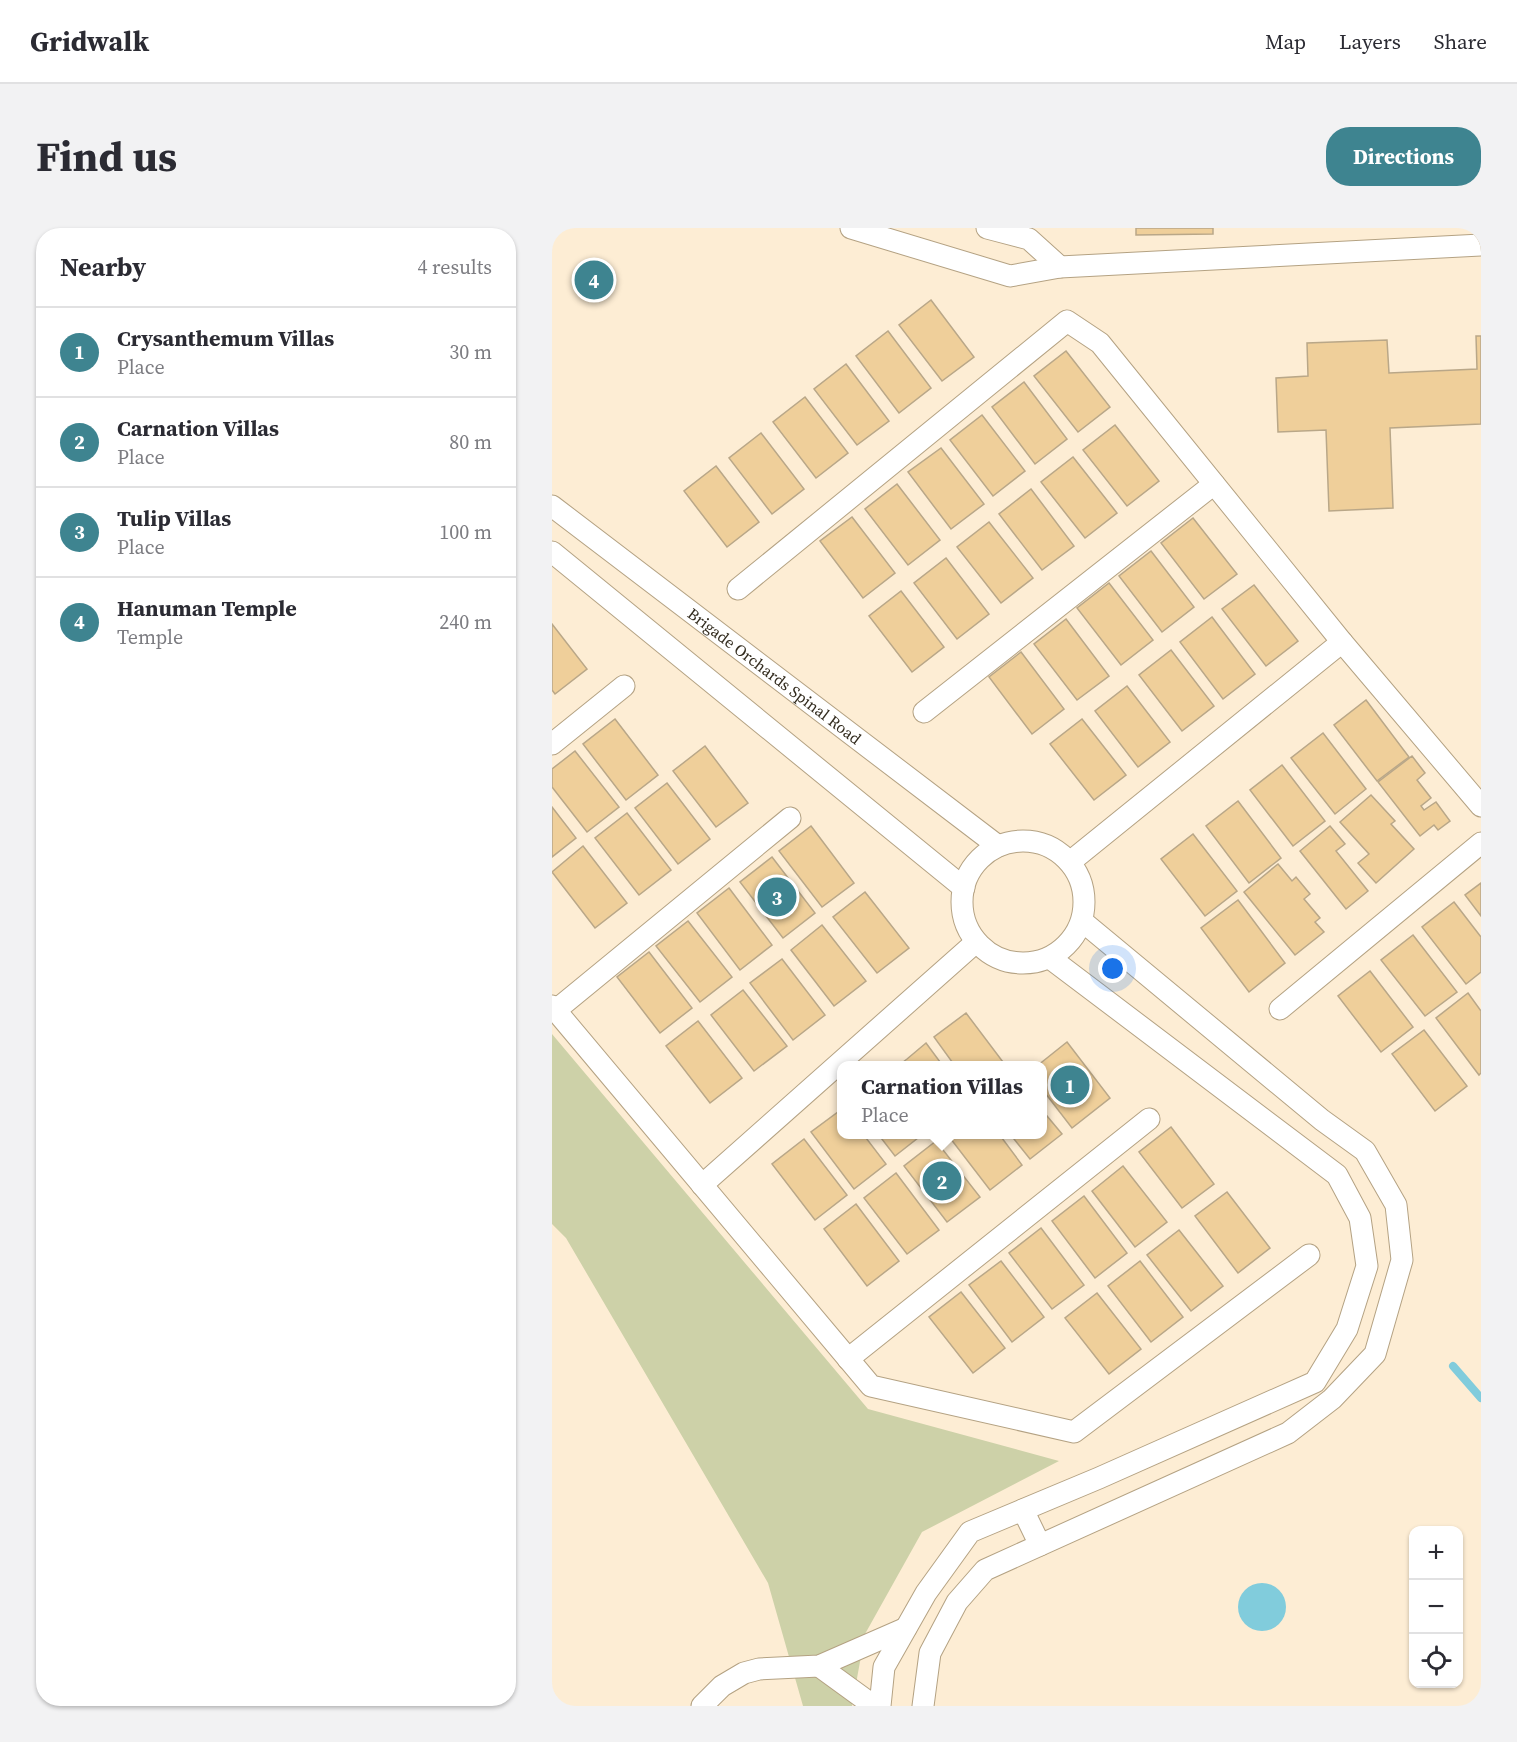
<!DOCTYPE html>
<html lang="en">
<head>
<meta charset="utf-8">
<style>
	:root { --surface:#fff; --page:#f2f2f3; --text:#2b2b33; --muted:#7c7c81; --line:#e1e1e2; --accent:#3e8490 }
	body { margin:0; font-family:"Source Serif 4",serif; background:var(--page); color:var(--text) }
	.controls { position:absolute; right:18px; bottom:18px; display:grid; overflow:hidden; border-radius:12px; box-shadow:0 2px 4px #0004 }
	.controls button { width:54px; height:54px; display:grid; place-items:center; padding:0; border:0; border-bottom:2px solid var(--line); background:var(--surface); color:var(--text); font:30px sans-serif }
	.you { position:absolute; left:561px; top:741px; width:21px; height:21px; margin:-15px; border:4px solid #fff; border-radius:50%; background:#1a73e8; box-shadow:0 0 0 9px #1a73e833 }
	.badge { display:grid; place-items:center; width:39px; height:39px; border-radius:50%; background:var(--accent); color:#fff; font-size:20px; font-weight:700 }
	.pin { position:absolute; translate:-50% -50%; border:3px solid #fff; box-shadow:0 2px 6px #0006 }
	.popup { position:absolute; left:285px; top:833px; width:210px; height:78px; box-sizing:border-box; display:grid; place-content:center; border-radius:12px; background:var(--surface); filter:drop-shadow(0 2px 4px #0005); font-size:20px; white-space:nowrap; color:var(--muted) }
	.popup b { font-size:22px; color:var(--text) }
	.popup::after { content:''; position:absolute; left:50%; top:100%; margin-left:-12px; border:12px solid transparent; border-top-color:var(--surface) }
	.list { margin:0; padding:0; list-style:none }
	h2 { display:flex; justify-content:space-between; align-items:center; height:78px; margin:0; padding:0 24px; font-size:26px }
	h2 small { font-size:20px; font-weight:400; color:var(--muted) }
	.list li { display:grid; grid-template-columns:39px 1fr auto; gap:18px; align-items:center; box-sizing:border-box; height:90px; padding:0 24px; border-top:2px solid var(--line) }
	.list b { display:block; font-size:22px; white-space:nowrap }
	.list p { margin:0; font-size:20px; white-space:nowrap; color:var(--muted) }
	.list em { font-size:20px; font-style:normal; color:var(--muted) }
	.icon { flex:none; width:33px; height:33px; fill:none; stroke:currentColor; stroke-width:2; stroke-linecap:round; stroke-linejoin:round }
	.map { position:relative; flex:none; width:929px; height:1478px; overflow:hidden; border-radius:24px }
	header { display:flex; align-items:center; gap:36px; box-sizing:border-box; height:84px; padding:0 30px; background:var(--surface); border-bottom:2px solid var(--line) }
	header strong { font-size:28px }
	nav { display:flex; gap:33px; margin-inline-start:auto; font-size:21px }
	.intro { display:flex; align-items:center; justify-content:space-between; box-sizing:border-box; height:144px; padding:0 36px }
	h1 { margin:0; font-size:42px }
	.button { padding:15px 27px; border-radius:24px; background:var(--accent); color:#fff; font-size:21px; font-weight:700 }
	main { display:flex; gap:36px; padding:0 36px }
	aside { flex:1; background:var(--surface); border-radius:24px; box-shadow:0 2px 4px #0004 }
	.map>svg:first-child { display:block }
	.green { fill:#cdd1a8 }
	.water { fill:#81ccdc }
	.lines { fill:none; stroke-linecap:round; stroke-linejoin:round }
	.stream { stroke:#81ccdc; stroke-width:8 }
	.building { fill:#efcf9a; stroke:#b9a788; stroke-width:1.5 }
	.street-casing { stroke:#b4a283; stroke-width:23 }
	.street { stroke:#fff; stroke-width:21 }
	.labels { text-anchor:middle; stroke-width:6; stroke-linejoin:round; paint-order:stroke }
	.street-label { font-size:16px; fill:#332c1f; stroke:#fdedd4 }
</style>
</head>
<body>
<header>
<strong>Gridwalk</strong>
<nav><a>Map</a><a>Layers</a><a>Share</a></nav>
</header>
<div class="intro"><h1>Find us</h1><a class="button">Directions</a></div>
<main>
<aside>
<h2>Nearby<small>4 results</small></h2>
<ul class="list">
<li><span class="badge">1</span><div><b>Crysanthemum Villas</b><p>Place</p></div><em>30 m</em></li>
<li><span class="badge">2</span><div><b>Carnation Villas</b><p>Place</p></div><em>80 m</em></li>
<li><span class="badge">3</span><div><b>Tulip Villas</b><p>Place</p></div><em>100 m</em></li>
<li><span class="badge">4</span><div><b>Hanuman Temple</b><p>Temple</p></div><em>240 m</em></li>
</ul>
</aside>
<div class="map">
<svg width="929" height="1478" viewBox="0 0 929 1478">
	<rect width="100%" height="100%" fill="#fdedd4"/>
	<path class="green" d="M 0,806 L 316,1181 L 507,1233 L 370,1304 L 313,1406 L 300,1478 L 251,1478 L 216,1355 L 14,1010 L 0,996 Z"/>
	<circle class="water" cx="710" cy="1379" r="24"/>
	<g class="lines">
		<path class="stream" d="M 901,1138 L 929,1170"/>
	</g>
	<g class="building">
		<path d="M 584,0 L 661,0 L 661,6 L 584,7 Z"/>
		<path d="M 379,72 L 422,129 L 390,153 L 347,97 Z"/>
		<path d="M 336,103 L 379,160 L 347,185 L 304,128 Z"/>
		<path d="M 924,108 L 929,108 L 929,196 L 838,200 L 841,280 L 777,283 L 774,202 L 726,204 L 724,150 L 756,148 L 755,115 L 835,112 L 837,145 L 925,141 Z"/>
		<path d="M 514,123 L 558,179 L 526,204 L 482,148 Z"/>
		<path d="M 294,136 L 337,193 L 305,217 L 262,161 Z"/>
		<path d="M 472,154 L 515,211 L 483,236 L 440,179 Z"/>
		<path d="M 253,169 L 296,225 L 264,250 L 221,194 Z"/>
		<path d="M 430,187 L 473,243 L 441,268 L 398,212 Z"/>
		<path d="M 563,197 L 607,253 L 575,278 L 531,222 Z"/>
		<path d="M 209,205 L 252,261 L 220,286 L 177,230 Z"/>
		<path d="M 389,220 L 432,276 L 399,301 L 356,244 Z"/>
		<path d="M 521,229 L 565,285 L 533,310 L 489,254 Z"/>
		<path d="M 164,238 L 207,294 L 175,319 L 132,263 Z"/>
		<path d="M 345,256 L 388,312 L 356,337 L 313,281 Z"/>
		<path d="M 479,261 L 522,318 L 490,342 L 447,286 Z"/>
		<path d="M 300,289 L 343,345 L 311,370 L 268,313 Z"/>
		<path d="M 641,290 L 685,346 L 652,371 L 609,315 Z"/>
		<path d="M 437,294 L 481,350 L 449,375 L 405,319 Z"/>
		<path d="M 599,323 L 642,379 L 610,404 L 567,348 Z"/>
		<path d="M 394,330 L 437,386 L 405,411 L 362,355 Z"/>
		<path d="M 557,355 L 601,412 L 569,437 L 525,380 Z"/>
		<path d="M 702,357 L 746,413 L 714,438 L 670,381 Z"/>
		<path d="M 349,363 L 392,419 L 360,444 L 317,388 Z"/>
		<path d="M 660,389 L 703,446 L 671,471 L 628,414 Z"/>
		<path d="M 514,391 L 557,448 L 525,472 L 482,416 Z"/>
		<path d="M 0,396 L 35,441 L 3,466 L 0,462 Z"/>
		<path d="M 619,422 L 662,478 L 630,503 L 587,447 Z"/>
		<path d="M 469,424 L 512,481 L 480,506 L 437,449 Z"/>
		<path d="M 575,458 L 618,514 L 586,539 L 543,483 Z"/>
		<path d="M 814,472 L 857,529 L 825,553 L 782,497 Z"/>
		<path d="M 63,491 L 106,547 L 74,572 L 31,516 Z"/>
		<path d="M 530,491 L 574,547 L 542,572 L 498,516 Z"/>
		<path d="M 771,505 L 814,561 L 783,586 L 739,530 Z"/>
		<path d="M 153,518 L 196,575 L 164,599 L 121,543 Z"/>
		<path d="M 23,523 L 67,579 L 35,604 L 0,559 L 0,541 Z"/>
		<path d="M 860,528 L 873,545 L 865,552 L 879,570 L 869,578 L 872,582 L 884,574 L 898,593 L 886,602 L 882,597 L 868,608 L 826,554 Z"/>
		<path d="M 730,537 L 773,593 L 741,618 L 698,562 Z"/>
		<path d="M 115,555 L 158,611 L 126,636 L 83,580 Z"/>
		<path d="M 819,567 L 843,593 L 839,596 L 862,621 L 824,655 L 806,635 L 817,626 L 788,594 Z"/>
		<path d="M 686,573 L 729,630 L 697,655 L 654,598 Z"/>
		<path d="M 0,579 L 24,610 L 0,629 Z"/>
		<path d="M 75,585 L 119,642 L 87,667 L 43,610 Z"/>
		<path d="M 259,598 L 302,655 L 270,679 L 227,623 Z"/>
		<path d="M 778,598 L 793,616 L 784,623 L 816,663 L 794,681 L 748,623 Z"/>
		<path d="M 641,606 L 685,663 L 653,688 L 609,631 Z"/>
		<path d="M 31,618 L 75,675 L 43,700 L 0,644 Z"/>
		<path d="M 220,629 L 263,685 L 231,710 L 188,654 Z"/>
		<path d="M 726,636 L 740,653 L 744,649 L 758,666 L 752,671 L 768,690 L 763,694 L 772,704 L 743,727 L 692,664 Z"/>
		<path d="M 929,655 L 929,688 L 913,667 Z"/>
		<path d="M 177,660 L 220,717 L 188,742 L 145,685 Z"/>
		<path d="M 313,664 L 357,720 L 325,745 L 281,689 Z"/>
		<path d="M 686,672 L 733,735 L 697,764 L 649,700 Z"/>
		<path d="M 902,674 L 929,709 L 929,744 L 914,756 L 870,699 Z"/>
		<path d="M 136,693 L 180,749 L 148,774 L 104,718 Z"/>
		<path d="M 270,697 L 314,753 L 282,778 L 239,722 Z"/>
		<path d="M 861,707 L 905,764 L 873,788 L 829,732 Z"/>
		<path d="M 97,724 L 140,780 L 108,805 L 65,749 Z"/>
		<path d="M 230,731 L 273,787 L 241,812 L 198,755 Z"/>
		<path d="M 818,743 L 861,799 L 829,824 L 786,768 Z"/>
		<path d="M 191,762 L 235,818 L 202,843 L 159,787 Z"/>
		<path d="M 916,765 L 929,783 L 929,845 L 927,847 L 884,790 Z"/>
		<path d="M 414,785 L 454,838 L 403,838 L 382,809 Z"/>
		<path d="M 146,793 L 190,850 L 158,875 L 114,818 Z"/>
		<path d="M 872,802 L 915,858 L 883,883 L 840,826 Z"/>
		<path d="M 515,814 L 558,870 L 520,900 L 490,861 L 490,838 L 485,838 Z"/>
		<path d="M 374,815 L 391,838 L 346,838 L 355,831 Z"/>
		<path d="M 290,881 L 290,906 L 311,906 L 334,936 L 302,961 L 259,904 Z"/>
		<path d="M 490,882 L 510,906 L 478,931 L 458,906 L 490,906 Z"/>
		<path d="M 619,899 L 662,956 L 630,980 L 587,924 Z"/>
		<path d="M 326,906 L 371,906 L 343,928 Z"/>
		<path d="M 395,906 L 447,906 L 470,937 L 438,962 Z"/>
		<path d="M 252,911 L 295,967 L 263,992 L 220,936 Z"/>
		<path d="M 384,913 L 428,969 L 395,994 L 352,938 Z"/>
		<path d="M 571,938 L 615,994 L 583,1019 L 540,963 Z"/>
		<path d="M 344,945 L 387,1002 L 355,1026 L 312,970 Z"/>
		<path d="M 675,964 L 718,1020 L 686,1045 L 643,988 Z"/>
		<path d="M 532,968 L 575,1025 L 543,1050 L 500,993 Z"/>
		<path d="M 304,976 L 347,1033 L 315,1058 L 272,1001 Z"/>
		<path d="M 489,1000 L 532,1057 L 500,1081 L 457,1025 Z"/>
		<path d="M 627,1002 L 671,1058 L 639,1083 L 595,1027 Z"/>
		<path d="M 449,1033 L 492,1089 L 460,1114 L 417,1057 Z"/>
		<path d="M 588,1033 L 631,1089 L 599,1114 L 556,1058 Z"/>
		<path d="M 409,1064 L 453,1120 L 421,1145 L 377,1089 Z"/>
		<path d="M 545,1065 L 589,1121 L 557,1146 L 513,1090 Z"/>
	</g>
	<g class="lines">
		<defs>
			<g id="street">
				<path d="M 299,0 L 458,48 L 508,39 L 929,17"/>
				<path d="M 435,0 L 477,11 L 508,39"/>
				<path id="s1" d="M 0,278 L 446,618"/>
				<path d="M 0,324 L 412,660"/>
				<path d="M 186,361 L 515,93 L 548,115 L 790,414 L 929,578"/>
				<path d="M 372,484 L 662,256"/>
				<path d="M 0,516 L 72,458"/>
				<circle cx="471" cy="674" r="61"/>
				<path d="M 518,634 L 790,414"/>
				<path d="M 0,778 L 319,1158 L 522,1204 L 757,1027"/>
				<path d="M 728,781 L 929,615"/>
				<path d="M 4,782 L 238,590"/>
				<path d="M 150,957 L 424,714"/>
				<path d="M 296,1131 L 597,891"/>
				<path d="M 471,1282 L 488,1317"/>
				<path d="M 267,1438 L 322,1478"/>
				<path d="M 150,1478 L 170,1458 L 192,1445 L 207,1441 L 267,1438 L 354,1400"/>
				<path d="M 328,1478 L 332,1439 L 374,1365 L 418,1304 L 547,1250 L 763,1154 L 795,1101 L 815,1038 L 808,990 L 785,947 L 498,730"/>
				<path d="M 371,1478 L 378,1425 L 405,1374 L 433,1342 L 736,1205 L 780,1171 L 823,1126 L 850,1032 L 844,977 L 813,923 L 770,892 L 530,693"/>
			</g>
		</defs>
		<use href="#street" class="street-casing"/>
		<use href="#street" class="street"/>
	</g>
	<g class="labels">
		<g class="street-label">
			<text dy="6" stroke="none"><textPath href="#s1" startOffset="280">Brigade Orchards Spinal Road</textPath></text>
		</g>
	</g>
</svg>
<div class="controls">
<button>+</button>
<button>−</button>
<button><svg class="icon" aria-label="locate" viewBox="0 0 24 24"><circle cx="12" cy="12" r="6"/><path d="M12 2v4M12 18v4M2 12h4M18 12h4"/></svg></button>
</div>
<div class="you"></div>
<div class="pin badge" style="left:518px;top:857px">1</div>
<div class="pin badge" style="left:390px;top:953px">2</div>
<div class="popup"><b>Carnation Villas</b>Place</div>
<div class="pin badge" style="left:225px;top:669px">3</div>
<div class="pin badge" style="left:42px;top:52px">4</div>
</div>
</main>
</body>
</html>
